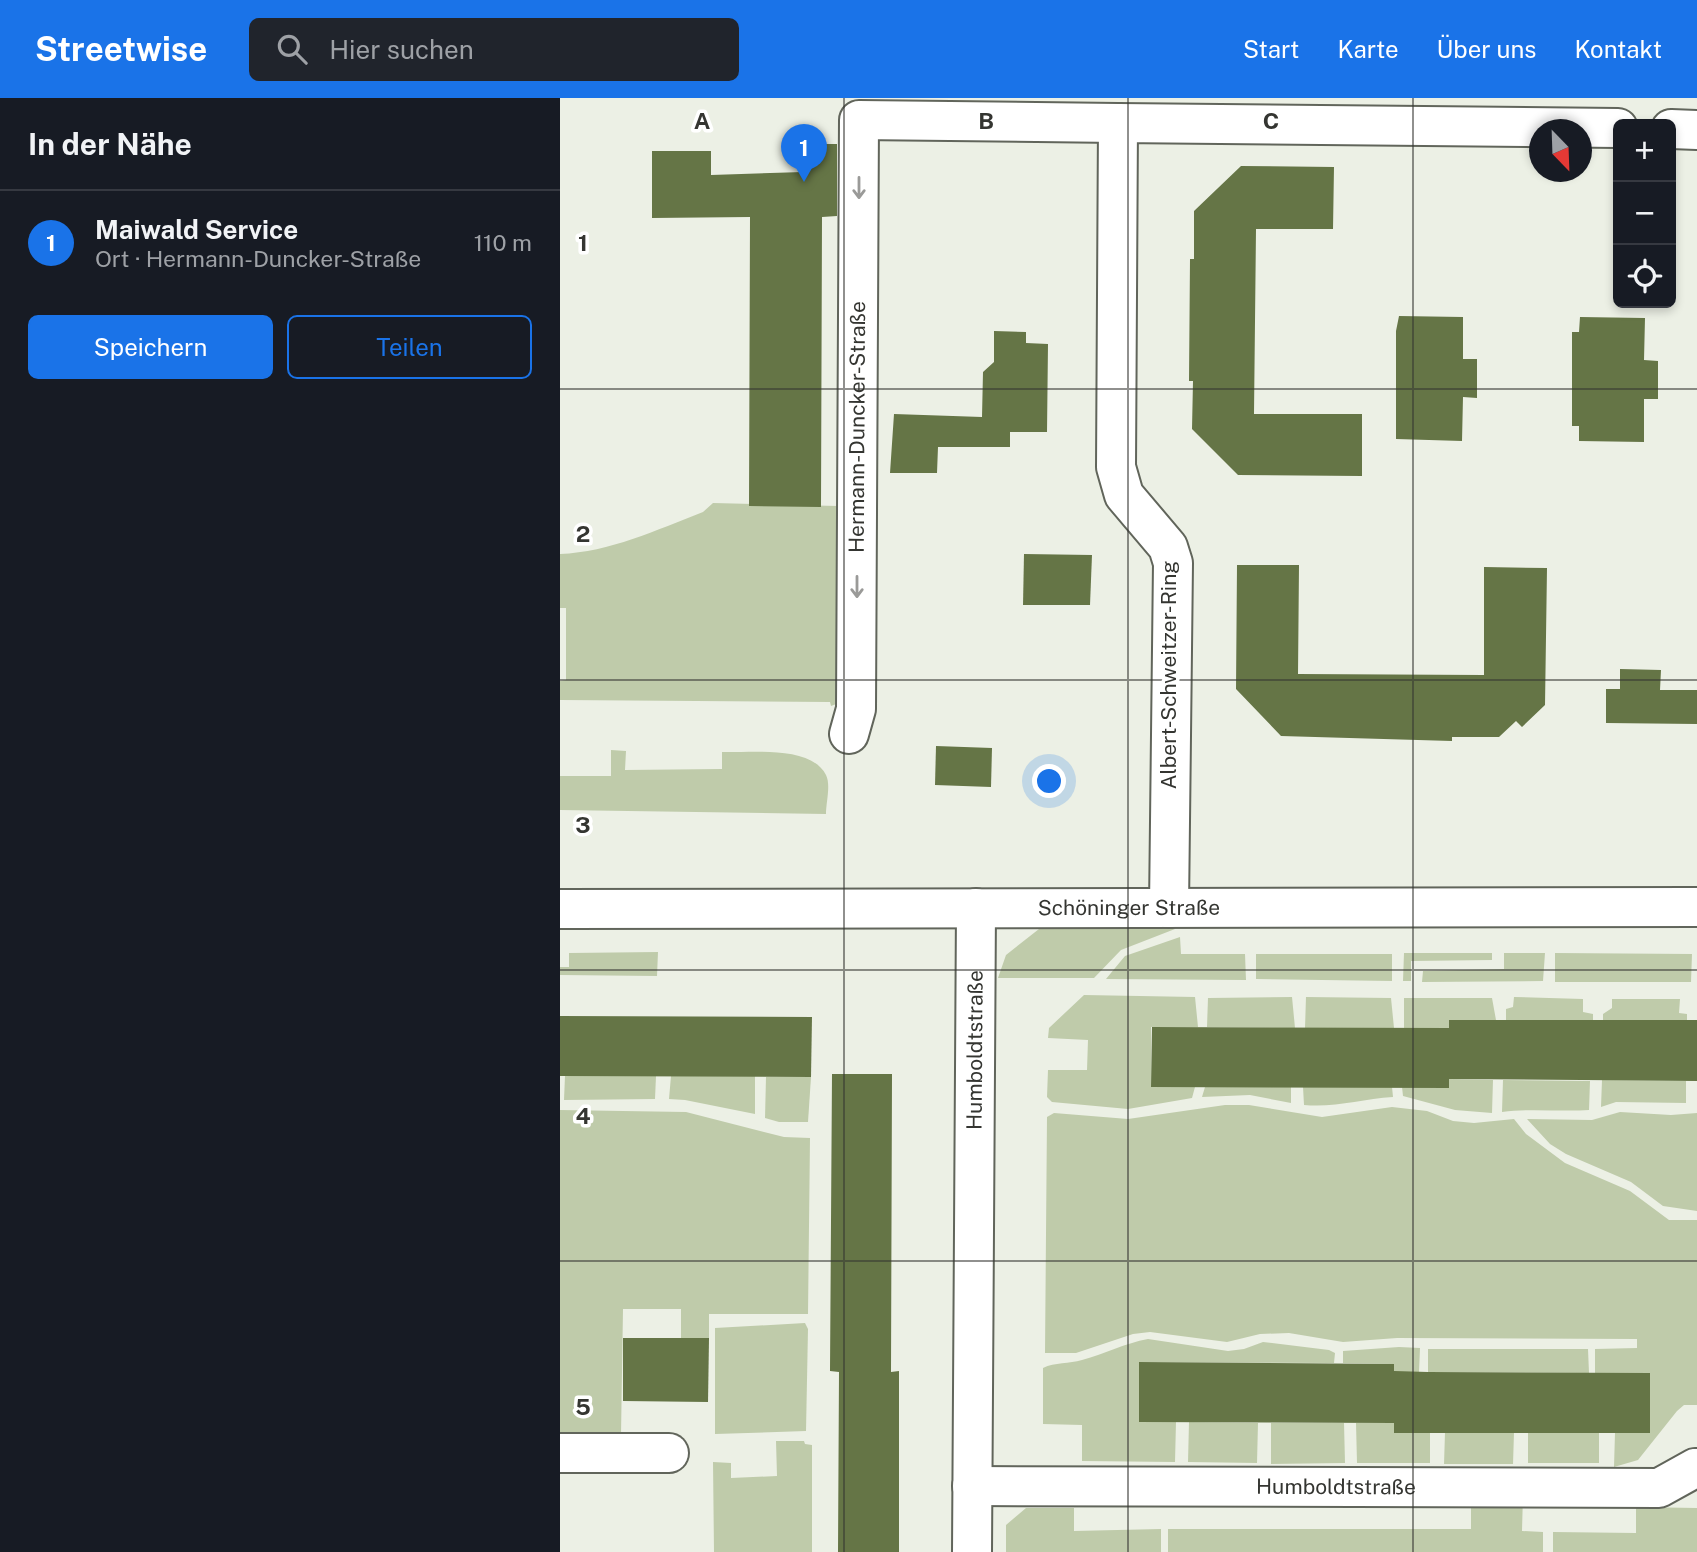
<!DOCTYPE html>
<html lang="de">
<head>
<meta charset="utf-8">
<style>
	:root { --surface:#171b24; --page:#20242c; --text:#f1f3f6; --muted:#9ea1a6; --line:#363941; --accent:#1a73e8 }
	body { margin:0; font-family:"Public Sans",sans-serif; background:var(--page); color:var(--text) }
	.controls { position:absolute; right:21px; top:21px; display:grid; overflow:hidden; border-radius:10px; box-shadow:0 4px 10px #0003 }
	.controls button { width:63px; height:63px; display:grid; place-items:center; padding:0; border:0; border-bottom:2px solid var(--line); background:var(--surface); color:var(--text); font:35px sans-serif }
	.compass { position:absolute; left:969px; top:21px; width:63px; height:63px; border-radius:50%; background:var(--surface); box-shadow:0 4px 10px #0003; rotate:157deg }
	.you { position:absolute; left:490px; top:684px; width:24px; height:24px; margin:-18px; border:5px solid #fff; border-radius:50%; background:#1a73e8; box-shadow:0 0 0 10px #1a73e833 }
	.badge { display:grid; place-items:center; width:46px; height:46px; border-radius:50%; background:var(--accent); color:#fff; font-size:23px; font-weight:700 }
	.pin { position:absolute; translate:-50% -58px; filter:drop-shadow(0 2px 4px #0008) }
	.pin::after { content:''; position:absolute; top:37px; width:24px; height:21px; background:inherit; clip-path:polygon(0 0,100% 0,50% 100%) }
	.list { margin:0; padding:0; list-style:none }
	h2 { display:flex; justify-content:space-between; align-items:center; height:91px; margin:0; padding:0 28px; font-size:30px }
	h2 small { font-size:23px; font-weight:400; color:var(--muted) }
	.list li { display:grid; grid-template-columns:46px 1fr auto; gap:21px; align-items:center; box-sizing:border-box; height:105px; padding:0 28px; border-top:2px solid var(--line) }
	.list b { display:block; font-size:26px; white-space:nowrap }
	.list p { margin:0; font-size:23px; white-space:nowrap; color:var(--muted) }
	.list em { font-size:23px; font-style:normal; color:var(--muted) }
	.actions { display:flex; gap:14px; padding:21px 28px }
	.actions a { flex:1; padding:16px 0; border:2px solid var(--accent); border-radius:10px; text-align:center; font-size:24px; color:var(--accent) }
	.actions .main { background:var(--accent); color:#fff }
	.icon { flex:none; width:38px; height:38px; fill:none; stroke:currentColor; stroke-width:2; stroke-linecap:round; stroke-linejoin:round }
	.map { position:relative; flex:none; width:1137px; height:1454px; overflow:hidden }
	header { display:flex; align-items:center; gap:42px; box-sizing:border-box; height:98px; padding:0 35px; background:var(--accent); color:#fff }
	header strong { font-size:33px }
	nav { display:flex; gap:38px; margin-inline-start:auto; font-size:24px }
	.search { width:490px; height:63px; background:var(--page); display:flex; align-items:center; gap:18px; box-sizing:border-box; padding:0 24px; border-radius:10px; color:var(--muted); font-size:26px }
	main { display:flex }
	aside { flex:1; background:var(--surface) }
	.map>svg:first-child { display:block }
	.green { fill:#bfcbaa }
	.building { fill:#657546 }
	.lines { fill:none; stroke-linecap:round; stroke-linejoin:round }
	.street-casing { stroke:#61655b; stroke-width:42 }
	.street { stroke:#fff; stroke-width:38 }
	.oneway { stroke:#9a9a98 }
	.grid { fill:none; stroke:#343531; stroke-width:2; stroke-opacity:0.55 }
	.labels { text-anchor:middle; stroke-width:7; stroke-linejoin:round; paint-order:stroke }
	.street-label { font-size:21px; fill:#343531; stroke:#fff }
	.grid-label { font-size:23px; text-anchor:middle; font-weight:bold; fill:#343531; stroke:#fff; stroke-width:7; stroke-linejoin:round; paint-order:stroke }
</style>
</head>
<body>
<header>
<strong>Streetwise</strong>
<div class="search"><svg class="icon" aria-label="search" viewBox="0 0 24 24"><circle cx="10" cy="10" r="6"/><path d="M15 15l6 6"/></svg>Hier suchen</div>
<nav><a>Start</a><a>Karte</a><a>Über uns</a><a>Kontakt</a></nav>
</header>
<main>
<aside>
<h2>In der Nähe<small></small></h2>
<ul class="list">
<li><span class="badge">1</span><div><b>Maiwald Service</b><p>Ort · Hermann-Duncker-Straße</p></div><em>110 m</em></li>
</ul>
<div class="actions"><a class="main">Speichern</a><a>Teilen</a></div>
</aside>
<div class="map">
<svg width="1137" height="1454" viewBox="0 0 1137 1454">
	<rect width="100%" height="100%" fill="#ecf0e5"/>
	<g class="green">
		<path d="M 153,405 L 278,408 L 279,605 L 271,608 L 270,604 L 0,602 L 0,583 L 6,582 L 6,510 L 0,510 L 0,456 C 50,454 96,432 143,414 Z"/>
		<path d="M 51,652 L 66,653 L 65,672 L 162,671 L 162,654 C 191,655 251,647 266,677 C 271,687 266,705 266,716 L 0,712 L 0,678 L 51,678 Z"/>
		<path d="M 610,829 L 615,831 L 561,852 L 534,880 L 438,880 L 446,857 L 479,831 Z"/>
		<path d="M 620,839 L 621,856 L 685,856 L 686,882 L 546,881 L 565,858 Z"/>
		<path d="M 98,854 L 97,878 L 0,877 L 0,869 L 9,869 L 9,855 Z"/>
		<path d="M 844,855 L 932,855 L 932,862 L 851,863 L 851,883 L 843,883 Z"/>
		<path d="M 944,855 L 985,855 L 983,883 L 862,884 L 863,873 L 944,871 Z"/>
		<path d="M 995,855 L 1132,856 L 1131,884 L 995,884 Z"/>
		<path d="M 696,856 L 832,856 L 832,883 L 696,881 Z"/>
		<path d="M 524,897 L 635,899 L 638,929 L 591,929 L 591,988 L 635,989 L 632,1000 L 568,1011 L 492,1004 L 487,999 L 488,972 L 527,972 L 528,942 L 488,940 L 489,930 Z"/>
		<path d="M 732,899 L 735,930 L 647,929 L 648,900 Z"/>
		<path d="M 746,899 L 831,900 L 834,930 L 745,930 Z"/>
		<path d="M 954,899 L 1023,901 L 1023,914 L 1033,916 L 1033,922 L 946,922 L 946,911 L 953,909 Z"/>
		<path d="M 844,900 L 932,900 L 936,922 L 889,922 L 889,930 L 844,930 Z"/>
		<path d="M 1052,901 L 1120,901 L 1119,915 L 1127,916 L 1127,922 L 1043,922 L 1043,916 L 1052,910 Z"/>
		<path d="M 5,978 L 96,978 L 95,1001 L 4,1002 Z"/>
		<path d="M 111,978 L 195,978 L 195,1016 L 125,1002 L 109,1001 Z"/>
		<path d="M 206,979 L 251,979 L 248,1024 L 219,1024 L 205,1020 Z"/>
		<path d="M 889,981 L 933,982 L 932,1015 L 895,1012 L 843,998 L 842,989 L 888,990 Z"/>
		<path d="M 943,982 L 1030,983 L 1029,1012 C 1000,1014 971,1010 942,1014 Z"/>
		<path d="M 1042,982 L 1126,983 L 1126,1005 L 1056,1004 L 1041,1009 Z"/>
		<path d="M 645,989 L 731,989 L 731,1005 L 690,997 L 642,999 Z"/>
		<path d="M 743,989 L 832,989 L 833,999 C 802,1001 774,1010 744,1007 Z"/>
		<path d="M 665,1007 L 689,1007 L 762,1019 L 832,1009 L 867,1013 L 893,1023 L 914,1025 L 954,1021 L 966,1036 L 1005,1065 L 1070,1093 L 1109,1122 L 1137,1122 L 1137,1307 L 1124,1307 L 1117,1313 L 1078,1362 L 1054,1369 L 1055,1335 L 1090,1335 L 1090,1275 L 1035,1275 L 1035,1251 L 1077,1250 L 1077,1241 L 837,1240 L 783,1244 L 729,1235 L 700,1236 L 667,1244 L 590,1234 L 573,1236 L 516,1255 L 485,1255 L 487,1019 L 494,1015 L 568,1021 Z"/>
		<path d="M 0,1012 L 126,1014 L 224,1039 L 250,1040 L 248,1216 L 149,1216 L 149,1240 L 121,1240 L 121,1211 L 63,1211 L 61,1337 L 0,1337 Z"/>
		<path d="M 1060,1014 L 1111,1017 L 1137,1015 L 1137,1113 L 1103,1108 L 1071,1084 L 1006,1056 L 990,1046 L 967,1021 L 1032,1022 Z"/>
		<path d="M 245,1225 L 248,1231 L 246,1333 L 155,1336 L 155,1230 Z"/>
		<path d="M 588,1241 L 668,1253 L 684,1251 L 703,1244 L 769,1252 L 775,1255 L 774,1265 L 580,1264 L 579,1324 L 616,1324 L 615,1364 L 522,1363 L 522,1327 L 483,1326 L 483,1270 C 495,1264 509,1266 522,1262 C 545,1256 565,1245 588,1241 Z"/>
		<path d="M 839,1249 L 860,1250 L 859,1274 L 834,1274 L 833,1266 L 783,1265 L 783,1253 Z"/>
		<path d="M 868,1251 L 1028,1251 L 1029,1275 L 868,1274 Z"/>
		<path d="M 629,1324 L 698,1325 L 697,1365 L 628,1364 Z"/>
		<path d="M 711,1325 L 784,1325 L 785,1365 L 711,1366 Z"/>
		<path d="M 796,1325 L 834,1325 L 870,1334 L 870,1365 L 797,1365 Z"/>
		<path d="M 885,1334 L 954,1335 L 953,1366 L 884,1366 Z"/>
		<rect x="968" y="1334" width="71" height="31"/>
		<path d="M 216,1343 L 244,1343 L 245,1346 L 252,1347 L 252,1454 L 0,1454 L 154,1454 L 153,1364 L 171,1365 L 171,1380 L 217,1378 Z"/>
		<path d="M 911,1397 L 963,1397 L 962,1433 L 983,1434 L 983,1454 L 608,1454 L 608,1431 L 911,1431 Z"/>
		<path d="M 1076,1409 L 1137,1410 L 1137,1454 L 993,1454 L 993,1434 L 1076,1435 Z"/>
		<path d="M 466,1410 L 514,1410 L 514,1433 L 601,1431 L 601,1454 L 446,1454 L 446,1427 Z"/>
	</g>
	<g class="building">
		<path d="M 242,46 L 277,46 L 277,118 L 262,119 L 261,409 L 189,408 L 190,119 L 92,120 L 92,53 L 151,53 L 151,77 L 243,74 Z"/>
		<path d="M 681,68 L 774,69 L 773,131 L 696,131 L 694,316 L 802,316 L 802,378 L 678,377 L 632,331 L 633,283 L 629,283 L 630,161 L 634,161 L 634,113 Z"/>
		<path d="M 839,218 L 903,219 L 903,261 L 917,261 L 917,300 L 903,299 L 902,343 L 836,341 L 836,233 Z"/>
		<path d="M 1020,219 L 1085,220 L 1084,262 L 1098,263 L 1098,301 L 1084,301 L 1084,344 L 1019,343 L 1019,328 L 1012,328 L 1012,234 L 1019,234 Z"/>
		<path d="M 434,233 L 466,234 L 466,245 L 488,246 L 487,334 L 450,334 L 450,349 L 378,349 L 377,375 L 330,375 L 334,316 L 422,319 L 423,274 L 434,264 Z"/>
		<path d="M 464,456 L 532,457 L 530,507 L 463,507 Z"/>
		<path d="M 677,467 L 739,467 L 738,576 L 924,577 L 924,469 L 987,470 L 985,607 L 962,629 L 956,623 L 939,639 L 892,639 L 892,643 L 721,638 L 676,591 Z"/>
		<path d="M 1060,571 L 1101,572 L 1100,592 L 1137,592 L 1137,626 L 1046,625 L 1046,591 L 1060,591 Z"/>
		<path d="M 376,648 L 432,650 L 431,689 L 375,687 Z"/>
		<path d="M 0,918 L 252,919 L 251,979 L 0,978 Z"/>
		<path d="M 889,922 L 1137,922 L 1137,983 L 889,981 L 889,990 L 591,989 L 592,929 L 889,930 Z"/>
		<path d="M 272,976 L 332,976 L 331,1274 L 339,1273 L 339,1454 L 278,1454 L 279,1274 L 270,1273 Z"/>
		<path d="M 63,1240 L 149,1240 L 148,1304 L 63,1303 Z"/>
		<path d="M 579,1264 L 834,1266 L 834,1273 L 868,1274 L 1090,1275 L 1090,1335 L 834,1335 L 834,1325 L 579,1324 Z"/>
	</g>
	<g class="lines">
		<defs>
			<g id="street">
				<path d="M 1111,31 L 1137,32"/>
				<path id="s1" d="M 289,636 L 296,611 L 299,22 L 558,25"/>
				<path d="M 609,810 L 613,465 L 608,449 L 564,397 L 556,369 L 558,25 L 1058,30"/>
				<path id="s2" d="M 0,811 L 1137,809"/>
				<path d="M 0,1355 L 109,1355"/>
				<path id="s3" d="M 412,1388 L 1099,1390 L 1135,1370"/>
				<path id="s4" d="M 412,1454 L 416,810"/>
			</g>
		</defs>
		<use href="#street" class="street-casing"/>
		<use href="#street" class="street"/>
	</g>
	<defs><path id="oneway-shaft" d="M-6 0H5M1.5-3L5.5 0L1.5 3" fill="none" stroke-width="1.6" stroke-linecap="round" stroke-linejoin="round" transform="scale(1.75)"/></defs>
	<g class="oneway">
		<use href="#oneway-shaft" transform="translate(299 90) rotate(90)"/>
		<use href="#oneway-shaft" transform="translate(297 489) rotate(90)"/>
	</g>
	<path class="grid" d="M 284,0 L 284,1454M 568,0 L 568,1454M 853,0 L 853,1454M 0,291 L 1137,291M 0,582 L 1137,582M 0,872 L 1137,872M 0,1163 L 1137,1163"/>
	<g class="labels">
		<g class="street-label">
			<text dy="7" stroke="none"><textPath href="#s1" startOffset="308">Hermann-Duncker-Straße</textPath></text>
			<text transform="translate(609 577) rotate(-90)" y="7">Albert-Schweitzer-Ring</text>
			<text dy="7" stroke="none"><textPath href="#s2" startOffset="569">Schöninger Straße</textPath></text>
			<text dy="7" stroke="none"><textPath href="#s4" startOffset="502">Humboldtstraße</textPath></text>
			<text dy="7" stroke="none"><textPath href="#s3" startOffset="364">Humboldtstraße</textPath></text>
		</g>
	</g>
	<g class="grid-label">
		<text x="142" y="31">A</text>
		<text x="426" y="31">B</text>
		<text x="711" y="31">C</text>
		<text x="23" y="153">1</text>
		<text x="23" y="444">2</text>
		<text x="23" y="735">3</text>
		<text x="23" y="1026">4</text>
		<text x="23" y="1317">5</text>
	</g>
</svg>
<div class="controls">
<button>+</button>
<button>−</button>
<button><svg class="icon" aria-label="locate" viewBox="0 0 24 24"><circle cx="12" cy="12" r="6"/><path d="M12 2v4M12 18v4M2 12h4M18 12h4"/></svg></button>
</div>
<svg class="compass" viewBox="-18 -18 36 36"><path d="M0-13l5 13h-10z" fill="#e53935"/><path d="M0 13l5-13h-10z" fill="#9ea1a6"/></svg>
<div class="you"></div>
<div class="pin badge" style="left:244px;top:84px">1</div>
</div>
</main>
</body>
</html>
